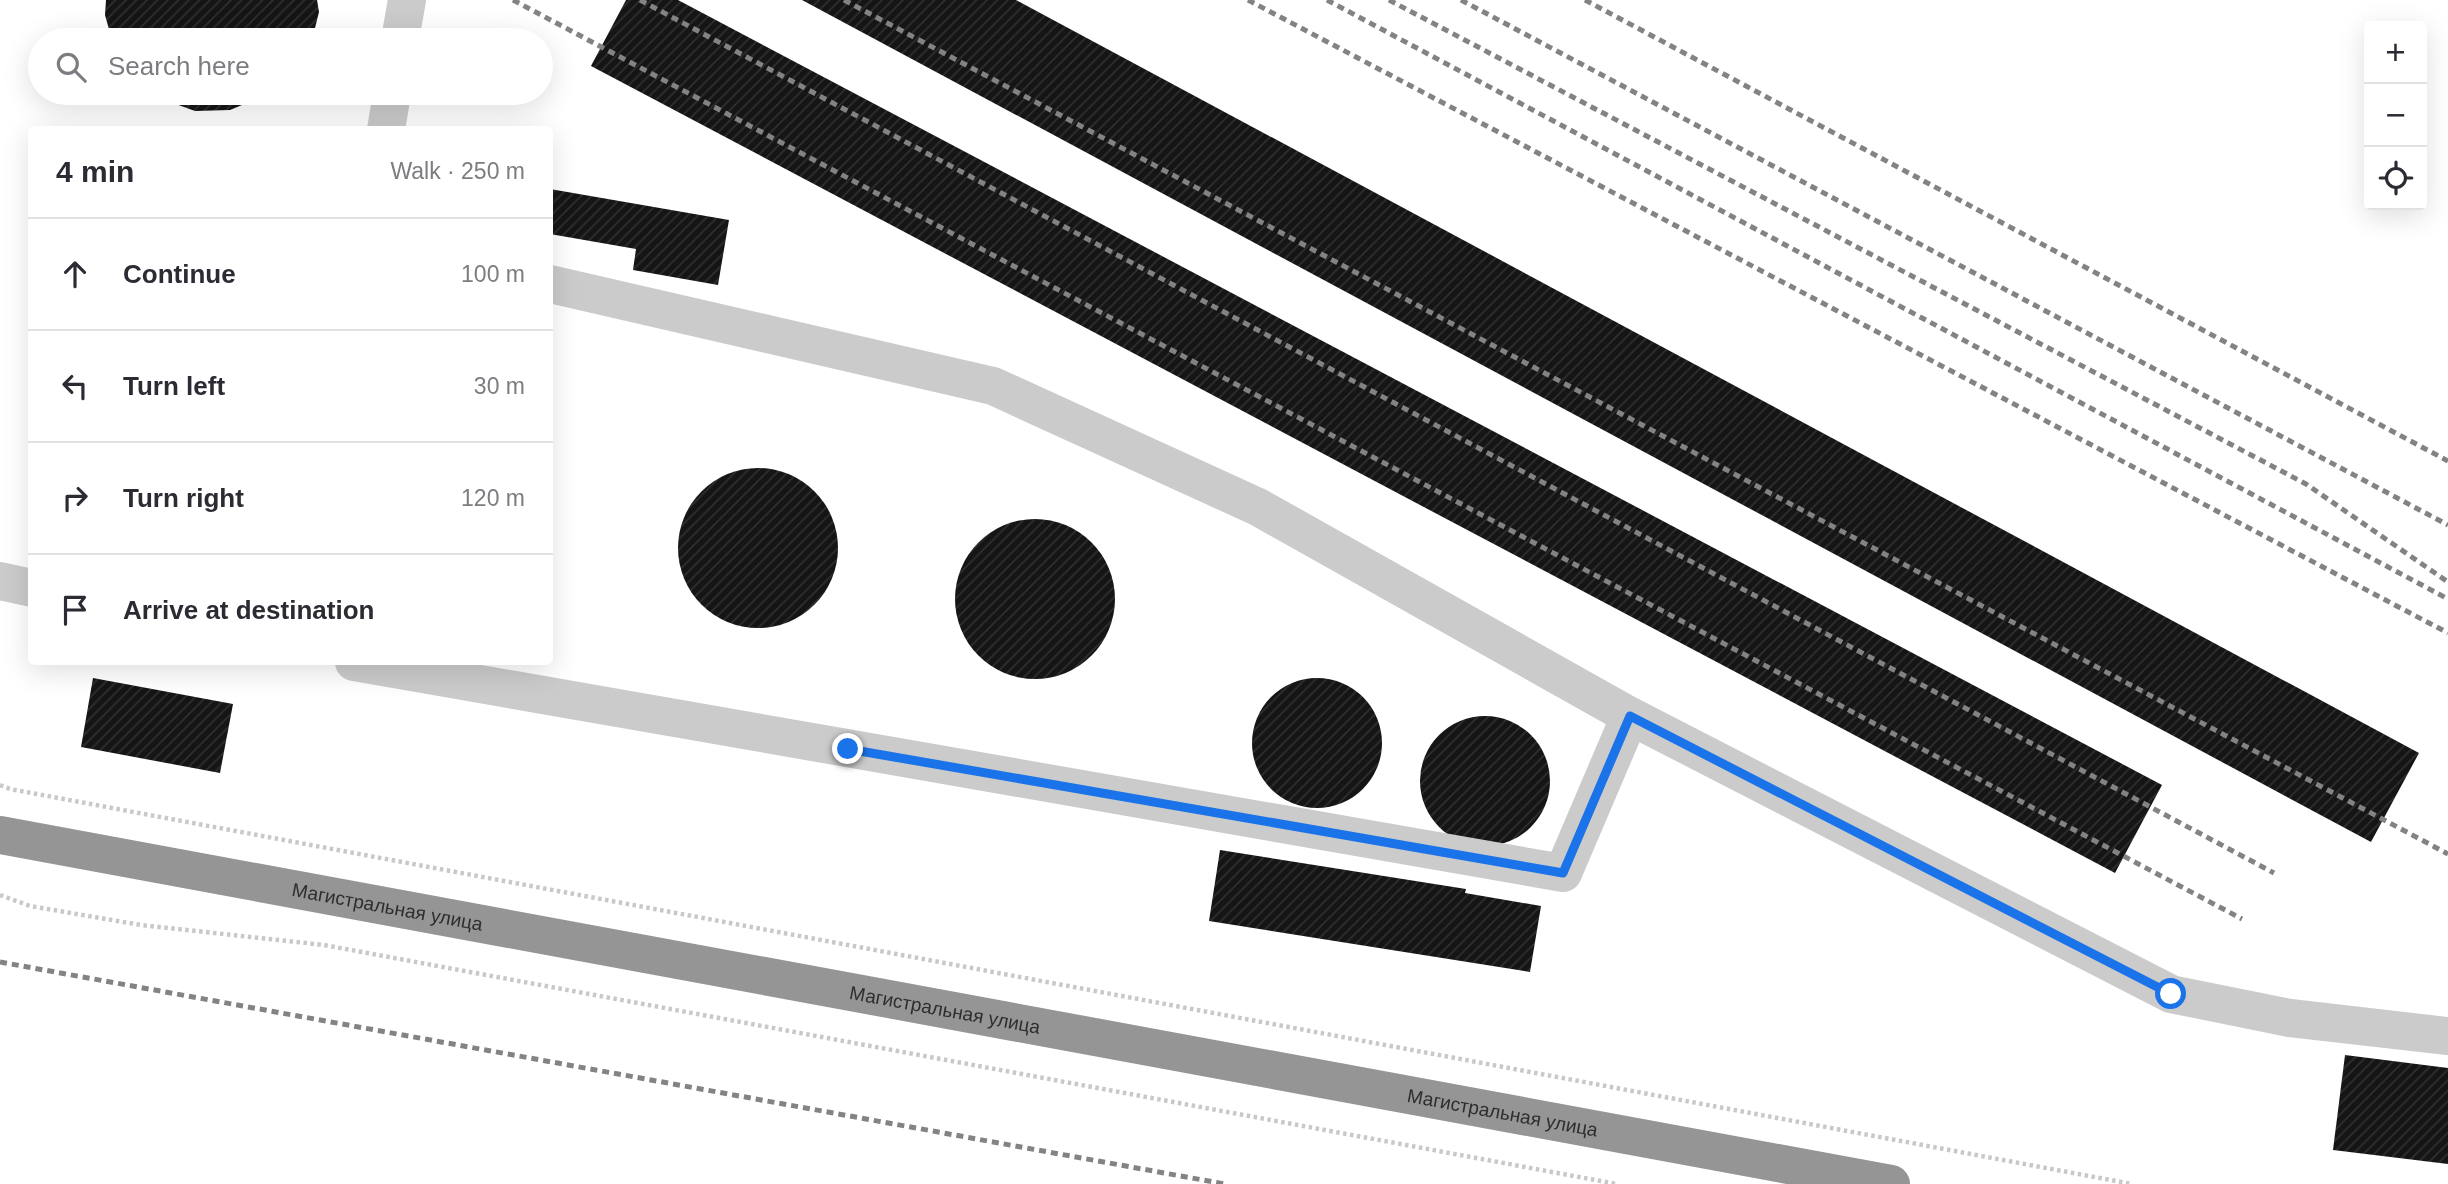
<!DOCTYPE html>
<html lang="en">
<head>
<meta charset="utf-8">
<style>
	:root { --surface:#fff; --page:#f2f2f3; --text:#2b2b33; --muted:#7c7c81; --line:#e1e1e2 }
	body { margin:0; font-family:Helvetica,sans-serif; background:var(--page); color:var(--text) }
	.controls { position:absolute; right:21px; top:21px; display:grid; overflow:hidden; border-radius:7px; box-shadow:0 7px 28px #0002 }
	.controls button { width:63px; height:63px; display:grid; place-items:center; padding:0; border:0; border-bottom:2px solid var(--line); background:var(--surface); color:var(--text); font:35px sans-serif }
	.stop { position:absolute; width:21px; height:21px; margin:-16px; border:5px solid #1a73e8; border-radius:50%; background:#fff }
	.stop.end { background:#1a73e8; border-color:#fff; box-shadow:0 2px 7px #0008 }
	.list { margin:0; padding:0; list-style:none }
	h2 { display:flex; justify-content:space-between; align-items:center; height:91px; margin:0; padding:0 28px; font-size:30px }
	h2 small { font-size:23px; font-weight:400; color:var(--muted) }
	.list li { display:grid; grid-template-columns:46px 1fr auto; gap:21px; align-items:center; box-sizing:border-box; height:112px; padding:0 28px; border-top:2px solid var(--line) }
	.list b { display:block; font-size:26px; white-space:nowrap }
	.list em { font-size:23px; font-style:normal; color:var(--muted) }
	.icon { flex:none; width:38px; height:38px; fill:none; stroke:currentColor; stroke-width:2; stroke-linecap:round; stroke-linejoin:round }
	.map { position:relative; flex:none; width:2448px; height:1184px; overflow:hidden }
	.search { position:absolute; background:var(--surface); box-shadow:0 7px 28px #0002; left:28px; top:28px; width:525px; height:77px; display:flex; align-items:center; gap:18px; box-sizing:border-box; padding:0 24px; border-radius:38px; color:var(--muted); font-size:26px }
	.panel { position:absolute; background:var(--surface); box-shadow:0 7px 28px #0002; left:28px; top:126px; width:525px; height:539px; border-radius:7px }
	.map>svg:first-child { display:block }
	.building { fill:url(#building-hatch) }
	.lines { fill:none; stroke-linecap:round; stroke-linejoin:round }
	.path { stroke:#c8c8c8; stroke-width:4.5; stroke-dasharray:3.5 3.5; stroke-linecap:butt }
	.minor { stroke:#cbcbcb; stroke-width:38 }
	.highway { stroke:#959595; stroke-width:38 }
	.rail { stroke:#838383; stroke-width:5; stroke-dasharray:7 5; stroke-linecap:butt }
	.route { stroke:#1a73e8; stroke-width:9 }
	.labels { text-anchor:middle; stroke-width:7; stroke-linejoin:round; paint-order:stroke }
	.street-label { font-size:19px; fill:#2e2e2e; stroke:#fff }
</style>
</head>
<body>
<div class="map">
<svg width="2448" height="1184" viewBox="0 0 2448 1184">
	<defs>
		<pattern id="building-hatch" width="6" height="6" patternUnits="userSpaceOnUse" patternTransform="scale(1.75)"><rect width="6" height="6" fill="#151515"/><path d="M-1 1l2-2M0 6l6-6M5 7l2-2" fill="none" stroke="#2f2f2f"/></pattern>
	</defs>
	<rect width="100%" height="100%" fill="#fff"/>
	<g class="building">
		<path d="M 106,0 L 317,0 L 319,12 L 312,40 L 112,40 L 105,15 Z"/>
		<path d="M 626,0 L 678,0 L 2162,785 L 2115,873 L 591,66 Z"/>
		<path d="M 802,0 L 1016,0 L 2419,753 L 2371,842 Z"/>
		<path d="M 153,93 L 271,93 L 230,110 L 195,111 L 162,99 Z"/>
		<path d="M 550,189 L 729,220 L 718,285 L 633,270 L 636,249 L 550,234 Z"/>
		<circle cx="758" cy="548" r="80"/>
		<circle cx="1035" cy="599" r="80"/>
		<circle cx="1317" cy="743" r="65"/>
		<path d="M 93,678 L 233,704 L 220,773 L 81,747 Z"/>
		<circle cx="1485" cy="781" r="65"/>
		<path d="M 1220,850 L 1466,889 L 1465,893 L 1541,906 L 1530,972 L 1209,921 Z"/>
		<path d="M 2345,1055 L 2448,1068 L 2448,1164 L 2333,1150 Z"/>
	</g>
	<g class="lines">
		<g class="path">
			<path d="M 0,785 L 10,789 L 2132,1184"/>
			<path d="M 0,895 L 30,906 L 141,925 L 324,945 L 1617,1184"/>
		</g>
		<g class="minor">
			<path d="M 400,40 L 407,0"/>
			<path d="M 386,130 L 392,93"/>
			<path d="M 550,284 L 993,386 L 1258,507 L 1630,716 L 2171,994 L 2290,1018 L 2448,1036"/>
			<path d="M 0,581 L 32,588"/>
			<path d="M 354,662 L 1563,873 L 1630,716"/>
		</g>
		<path class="highway" id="s1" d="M 0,835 L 1891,1184"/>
		<g class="rail">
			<path d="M 513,0 L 2242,919"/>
			<path d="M 640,0 L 2274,873"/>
			<path d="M 844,0 L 2448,854"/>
			<path d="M 1248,0 L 2448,633"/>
			<path d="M 1327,0 L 2448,599"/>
			<path d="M 1389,0 L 2306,484 L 2448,582"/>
			<path d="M 1461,0 L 2448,525"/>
			<path d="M 1585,0 L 2448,461"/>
			<path d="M 0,962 L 1225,1184"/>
		</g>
	</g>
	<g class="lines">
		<path class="route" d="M 848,749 L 1563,873 L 1630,716 L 2171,994"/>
	</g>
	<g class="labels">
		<g class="street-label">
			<text dy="7" stroke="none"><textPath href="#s1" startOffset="394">Магистральная улица</textPath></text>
			<text dy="7" stroke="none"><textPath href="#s1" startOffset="961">Магистральная улица</textPath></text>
			<text dy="7" stroke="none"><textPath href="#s1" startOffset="1528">Магистральная улица</textPath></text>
		</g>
	</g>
</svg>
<div class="controls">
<button>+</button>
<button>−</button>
<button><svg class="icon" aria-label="locate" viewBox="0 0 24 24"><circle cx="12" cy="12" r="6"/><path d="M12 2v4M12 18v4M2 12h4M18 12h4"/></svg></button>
</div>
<div class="stop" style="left:2171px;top:994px"></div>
<div class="stop end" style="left:848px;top:749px"></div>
<div class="search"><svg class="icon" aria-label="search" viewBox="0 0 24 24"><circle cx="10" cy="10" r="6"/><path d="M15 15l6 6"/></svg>Search here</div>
<section class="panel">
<h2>4 min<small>Walk · 250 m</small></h2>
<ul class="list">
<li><svg class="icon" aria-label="ahead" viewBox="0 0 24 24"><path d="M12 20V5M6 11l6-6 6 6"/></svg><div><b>Continue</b></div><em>100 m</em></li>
<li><svg class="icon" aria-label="left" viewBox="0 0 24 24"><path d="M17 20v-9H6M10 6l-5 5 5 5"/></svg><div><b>Turn left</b></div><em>30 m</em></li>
<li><svg class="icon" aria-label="right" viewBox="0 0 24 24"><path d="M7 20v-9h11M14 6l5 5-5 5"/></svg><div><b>Turn right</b></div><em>120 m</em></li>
<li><svg class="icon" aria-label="arrive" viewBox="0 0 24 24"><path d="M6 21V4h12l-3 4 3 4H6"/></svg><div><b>Arrive at destination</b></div></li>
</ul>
</section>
</div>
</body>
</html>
